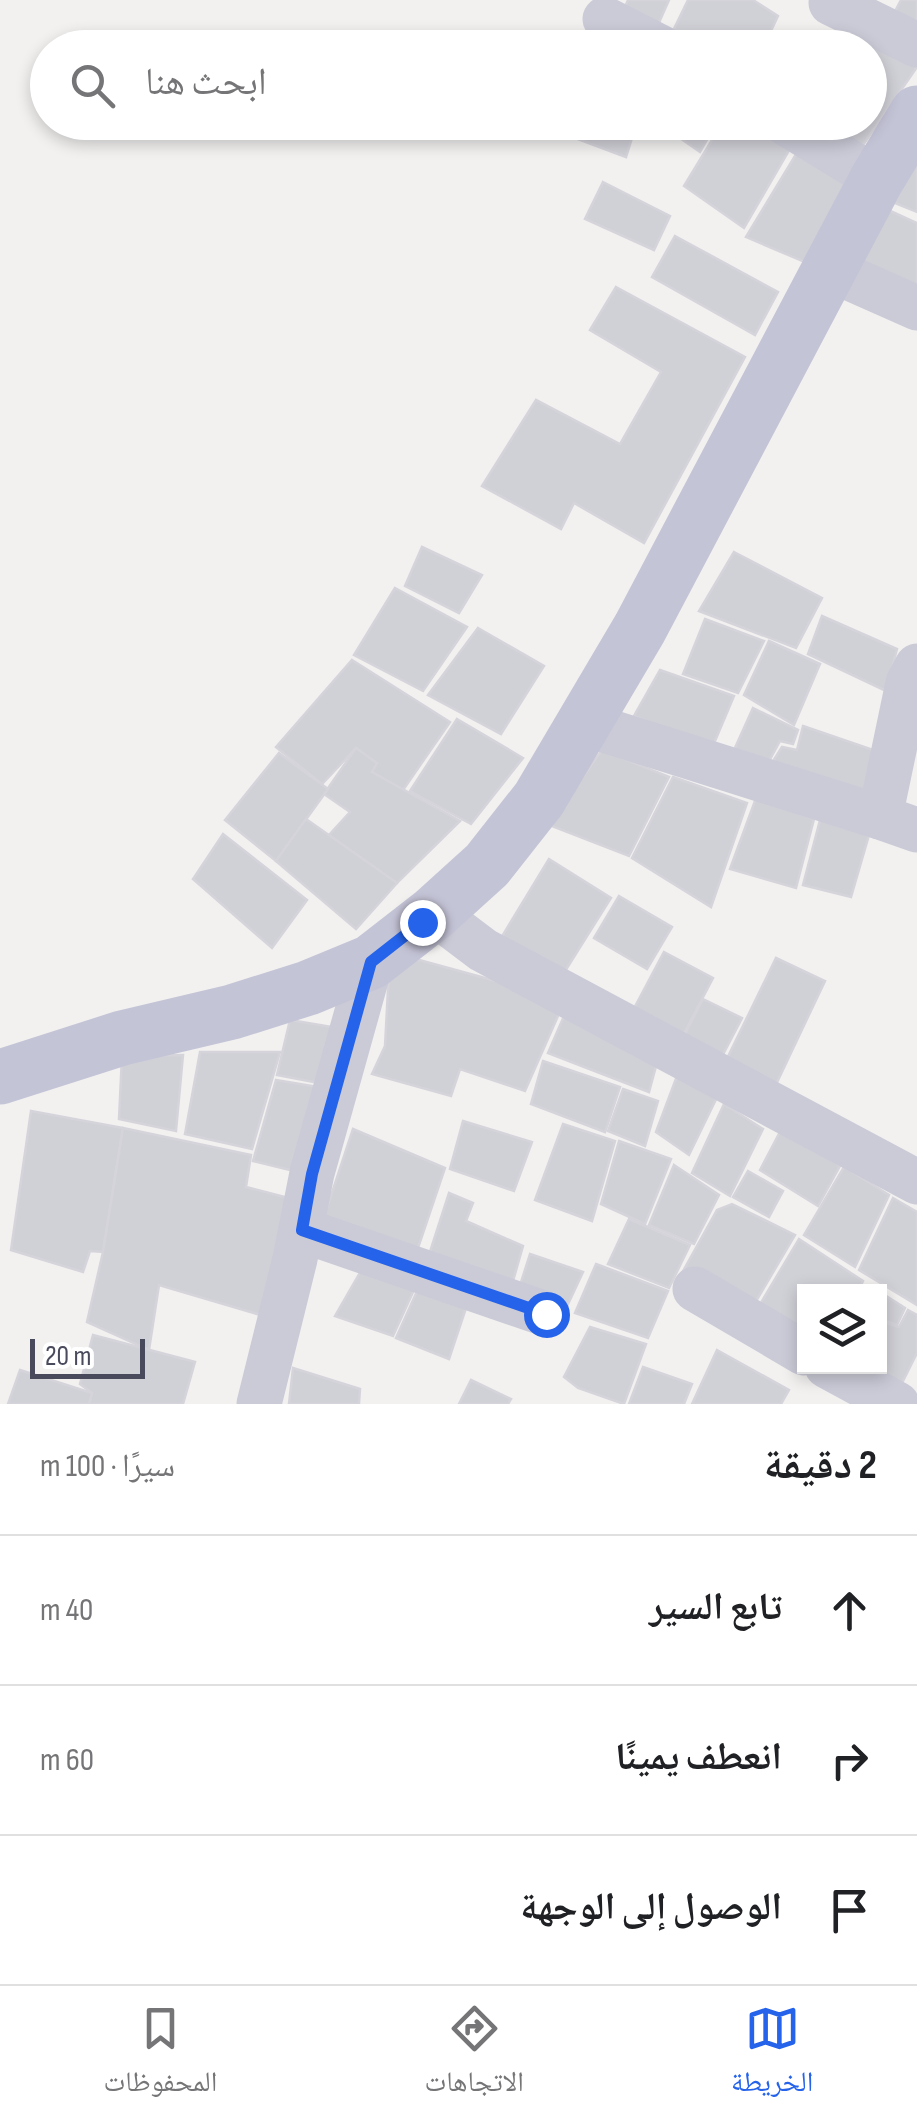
<!DOCTYPE html>
<html lang="ar">
<head>
<meta charset="utf-8">
<style>
	:root { --surface:#fff; --page:#f6f6f6; --text:#202124; --muted:#757577; --line:#e0e0e0; --accent:#2563eb }
	body { margin:0; font-family:"Sofia Sans Condensed","Noto Naskh Arabic",sans-serif; background:var(--page); color:var(--text); direction:rtl }
	.controls { position:absolute; right:30px; bottom:30px; display:grid; overflow:hidden; border-radius:0px; box-shadow:0 5px 15px #0003 }
	.controls button { width:90px; height:90px; display:grid; place-items:center; padding:0; border:0; border-bottom:2px solid var(--line); background:var(--surface); color:var(--text); font:50px sans-serif }
	.scale { position:absolute; left:30px; bottom:25px; width:115px; box-sizing:border-box; padding-left:10px; border:5px solid #494a5c; border-top:0; font-size:28px; line-height:35px; white-space:nowrap; color:#494a5c; -webkit-text-stroke:8px #fff; paint-order:stroke }
	.stop { position:absolute; width:30px; height:30px; margin:-22px; border:8px solid #2563eb; border-radius:50%; background:#fff }
	.stop.end { background:#2563eb; border-color:#fff; box-shadow:0 2px 10px #0008 }
	.list { margin:0; padding:0; list-style:none }
	h2 { display:flex; justify-content:space-between; align-items:center; height:130px; margin:0; padding:0 40px; font-size:42px }
	h2 small { font-size:32px; font-weight:400; color:var(--muted) }
	.list li { display:grid; grid-template-columns:65px 1fr auto; gap:30px; align-items:center; box-sizing:border-box; height:150px; padding:0 40px; border-top:2px solid var(--line) }
	.list b { display:block; font-size:38px; white-space:nowrap }
	.list em { font-size:32px; font-style:normal; color:var(--muted) }
	.icon { flex:none; width:55px; height:55px; fill:none; stroke:currentColor; stroke-width:2; stroke-linecap:round; stroke-linejoin:round }
	.map { position:relative; flex:none; width:917px; height:1404px; overflow:hidden; direction:ltr }
	.search { position:absolute; background:var(--surface); box-shadow:0 5px 15px #0003; left:30px; right:30px; top:30px; height:110px; display:flex; align-items:center; gap:25px; box-sizing:border-box; padding:0 35px; border-radius:55px; color:var(--muted); font-size:38px }
	.sheet { height:580px; background:var(--surface) }
	nav { display:flex; justify-content:space-around; align-items:center; box-sizing:border-box; height:140px; border-top:2px solid var(--line); background:var(--surface); font-size:28px; color:var(--muted) }
	nav a { display:grid; justify-items:center; gap:5px }
	nav .on { color:var(--accent) }
	.map>svg:first-child { display:block }
	.building { fill:#d0d0d7; stroke:#d6d4db; stroke-width:2.5 }
	.lines { fill:none; stroke-linecap:round; stroke-linejoin:round }
	.street { stroke:#cbcbd8; stroke-width:45 }
	.secondary { stroke:#c4c4d7; stroke-width:55 }
	.route { stroke:#2563eb; stroke-width:12 }
</style>
</head>
<body>
<div class="map">
<svg width="917" height="1404" viewBox="0 0 917 1404">
	<rect width="100%" height="100%" fill="#f2f1f0"/>
	<g class="building">
		<path d="M 628,0 L 669,0 L 654,34 L 622,14 Z"/>
		<path d="M 688,0 L 753,0 L 778,16 L 763,48 L 691,48 L 672,33 Z"/>
		<path d="M 901,0 L 917,0 L 917,38 L 889,23 Z"/>
		<path d="M 855,28 L 917,67 L 854,158 L 793,122 L 870,122 L 870,48 L 841,48 Z"/>
		<path d="M 580,122 L 637,122 L 626,157 L 575,138 Z"/>
		<path d="M 657,122 L 717,122 L 700,152 Z"/>
		<path d="M 723,122 L 751,122 L 791,147 L 744,228 L 684,186 Z"/>
		<path d="M 804,141 L 853,175 L 807,263 L 746,237 Z"/>
		<path d="M 917,153 L 917,212 L 895,203 Z"/>
		<path d="M 603,182 L 670,216 L 654,250 L 585,219 Z"/>
		<path d="M 886,209 L 917,223 L 917,296 L 857,270 Z"/>
		<path d="M 675,236 L 778,292 L 755,335 L 652,277 Z"/>
		<path d="M 616,287 L 745,357 L 644,543 L 574,503 L 561,529 L 482,486 L 536,400 L 620,444 L 661,372 L 590,330 Z"/>
		<path d="M 422,547 L 482,575 L 459,613 L 405,586 Z"/>
		<path d="M 734,552 L 822,598 L 796,648 L 699,611 Z"/>
		<path d="M 395,588 L 467,627 L 423,691 L 354,655 Z"/>
		<path d="M 822,616 L 897,649 L 886,691 L 808,654 Z"/>
		<path d="M 705,619 L 764,641 L 738,693 L 683,674 Z"/>
		<path d="M 478,628 L 544,666 L 501,734 L 428,695 Z"/>
		<path d="M 769,641 L 820,664 L 794,725 L 744,695 Z"/>
		<path d="M 352,660 L 450,722 L 403,790 L 372,772 L 377,763 L 356,748 L 322,784 L 276,747 Z"/>
		<path d="M 660,670 L 734,696 L 712,748 L 634,716 Z"/>
		<path d="M 753,708 L 798,730 L 793,744 L 780,741 L 768,763 L 734,750 Z"/>
		<path d="M 457,719 L 523,758 L 471,824 L 410,791 Z"/>
		<path d="M 803,726 L 888,755 L 874,805 L 770,766 L 782,747 L 797,750 Z"/>
		<path d="M 356,748 L 377,763 L 372,772 L 460,821 L 397,883 L 329,835 L 350,812 L 324,794 Z"/>
		<path d="M 602,750 L 669,777 L 629,856 L 549,825 Z"/>
		<path d="M 279,753 L 328,789 L 276,861 L 225,820 Z"/>
		<path d="M 673,777 L 747,803 L 711,907 L 632,858 Z"/>
		<path d="M 756,798 L 814,819 L 796,888 L 730,869 Z"/>
		<path d="M 306,819 L 397,883 L 356,929 L 276,861 Z"/>
		<path d="M 820,820 L 869,835 L 851,897 L 803,885 Z"/>
		<path d="M 223,834 L 307,900 L 272,948 L 193,879 Z"/>
		<path d="M 549,859 L 611,898 L 562,976 L 501,938 Z"/>
		<path d="M 619,896 L 672,927 L 647,969 L 594,938 Z"/>
		<path d="M 390,952 L 565,1000 L 525,1091 L 460,1069 L 451,1096 L 372,1074 L 385,1046 Z"/>
		<path d="M 664,952 L 713,978 L 679,1043 L 630,1016 Z"/>
		<path d="M 776,958 L 825,981 L 771,1095 L 721,1071 Z"/>
		<path d="M 703,999 L 742,1018 L 718,1064 L 680,1044 Z"/>
		<path d="M 571,1000 L 659,1055 L 649,1092 L 548,1053 Z"/>
		<path d="M 290,1020 L 332,1027 L 319,1083 L 277,1075 Z"/>
		<path d="M 200,1052 L 280,1052 L 252,1149 L 185,1134 Z"/>
		<path d="M 183,1055 L 176,1131 L 119,1119 L 122,1056 Z"/>
		<path d="M 543,1061 L 620,1087 L 605,1132 L 531,1104 Z"/>
		<path d="M 677,1076 L 723,1085 L 689,1155 L 656,1132 Z"/>
		<path d="M 276,1080 L 318,1087 L 294,1171 L 253,1161 Z"/>
		<path d="M 623,1089 L 658,1101 L 645,1146 L 608,1131 Z"/>
		<path d="M 724,1104 L 763,1129 L 730,1196 L 692,1173 Z"/>
		<path d="M 31,1111 L 123,1128 L 103,1252 L 90,1251 L 83,1272 L 11,1250 Z"/>
		<path d="M 463,1121 L 532,1142 L 514,1191 L 450,1169 Z"/>
		<path d="M 563,1124 L 615,1141 L 592,1221 L 535,1200 Z"/>
		<path d="M 123,1128 L 251,1155 L 246,1187 L 300,1201 L 274,1319 L 159,1285 L 149,1350 L 87,1322 L 103,1252 Z"/>
		<path d="M 782,1128 L 840,1166 L 818,1206 L 760,1170 Z"/>
		<path d="M 353,1129 L 445,1168 L 416,1254 L 323,1220 Z"/>
		<path d="M 619,1141 L 671,1159 L 645,1224 L 601,1204 Z"/>
		<path d="M 674,1165 L 719,1195 L 694,1244 L 649,1225 Z"/>
		<path d="M 844,1167 L 889,1195 L 855,1267 L 804,1235 Z"/>
		<path d="M 748,1171 L 783,1191 L 769,1217 L 733,1197 Z"/>
		<path d="M 449,1193 L 473,1203 L 466,1221 L 523,1246 L 509,1295 L 427,1261 Z"/>
		<path d="M 893,1198 L 917,1212 L 917,1305 L 859,1270 Z"/>
		<path d="M 732,1204 L 795,1235 L 755,1303 L 682,1273 L 717,1210 Z"/>
		<path d="M 629,1219 L 690,1245 L 669,1288 L 608,1264 Z"/>
		<path d="M 799,1239 L 863,1281 L 858,1292 L 804,1292 L 804,1334 L 759,1306 Z"/>
		<path d="M 530,1254 L 583,1272 L 563,1315 L 516,1298 Z"/>
		<path d="M 369,1257 L 419,1279 L 393,1336 L 335,1316 Z"/>
		<path d="M 596,1264 L 668,1291 L 648,1338 L 575,1313 Z"/>
		<path d="M 422,1280 L 470,1296 L 449,1359 L 396,1338 Z"/>
		<path d="M 880,1292 L 905,1308 L 897,1325 L 880,1319 Z"/>
		<path d="M 908,1310 L 917,1315 L 917,1353 L 899,1389 L 860,1366 L 880,1366 L 880,1321 L 899,1327 Z"/>
		<path d="M 590,1327 L 646,1344 L 624,1404 L 578,1388 L 564,1377 Z"/>
		<path d="M 93,1335 L 195,1362 L 183,1404 L 89,1404 L 92,1393 L 80,1384 Z"/>
		<path d="M 717,1350 L 789,1390 L 781,1404 L 692,1404 Z"/>
		<path d="M 643,1367 L 692,1384 L 684,1404 L 629,1404 Z"/>
		<path d="M 293,1368 L 360,1389 L 359,1404 L 289,1404 Z"/>
		<path d="M 20,1370 L 92,1393 L 89,1404 L 8,1404 Z"/>
		<path d="M 471,1380 L 511,1399 L 508,1404 L 459,1404 Z"/>
	</g>
	<g class="lines">
		<g class="street">
			<path d="M 831,3 L 917,45"/>
			<path d="M 605,19 L 662,48"/>
			<path d="M 784,122 L 877,179"/>
			<path d="M 829,269 L 917,308"/>
			<path d="M 917,666 L 908,683 L 880,817 L 917,830"/>
			<path d="M 582,723 L 880,817"/>
			<path d="M 434,913 L 483,950 L 917,1182"/>
			<path d="M 302,1230 L 546,1314"/>
			<path d="M 695,1289 L 804,1353"/>
			<path d="M 827,1366 L 897,1404"/>
			<path d="M 259,1404 L 295,1259 L 312,1173 L 371,962"/>
		</g>
		<path class="secondary" d="M 0,1077 L 122,1038 L 232,1012 L 308,988 L 371,962 L 434,913 L 487,865 L 539,799 L 640,628 L 877,179 L 917,113"/>
	</g>
	<g class="lines">
		<path class="route" d="M 422,922 L 371,962 L 312,1174 L 302,1230 L 546,1314"/>
	</g>
</svg>
<div class="controls">
<button><svg class="icon" aria-label="layers" viewBox="0 0 24 24"><path d="M12 4l9 5-9 5-9-5zM3 14l9 5 9-5"/></svg></button>
</div>
<div class="scale">20 m</div>
<div class="stop" style="left:546px;top:1314px"></div>
<div class="stop end" style="left:422px;top:922px"></div>
<div class="search"><svg class="icon" aria-label="search" viewBox="0 0 24 24"><circle cx="10" cy="10" r="6"/><path d="M15 15l6 6"/></svg>ابحث هنا</div>
</div>
<section class="sheet">
<h2>2 دقيقة<small>سيرًا · 100 m</small></h2>
<ul class="list">
<li><svg class="icon" aria-label="ahead" viewBox="0 0 24 24"><path d="M12 20V5M6 11l6-6 6 6"/></svg><div><b>تابع السير</b></div><em>40 m</em></li>
<li><svg class="icon" aria-label="right" viewBox="0 0 24 24"><path d="M7 20v-9h11M14 6l5 5-5 5"/></svg><div><b>انعطف يمينًا</b></div><em>60 m</em></li>
<li><svg class="icon" aria-label="arrive" viewBox="0 0 24 24"><path d="M6 21V4h12l-3 4 3 4H6"/></svg><div><b>الوصول إلى الوجهة</b></div></li>
</ul>
</section>
<nav>
<a class="on"><svg class="icon" aria-label="map" viewBox="0 0 24 24"><path d="M3 6l6-2 6 2 6-2v14l-6 2-6-2-6 2zM9 4v14M15 6v14"/></svg>الخريطة</a>
<a><svg class="icon" aria-label="directions" viewBox="0 0 24 24"><path d="M12 3l9 9-9 9-9-9zM9 14v-3h6M13 9l2 2-2 2"/></svg>الاتجاهات</a>
<a><svg class="icon" aria-label="saved" viewBox="0 0 24 24"><path d="M7 4h10v16l-5-4-5 4z"/></svg>المحفوظات</a>
</nav>
</body>
</html>
